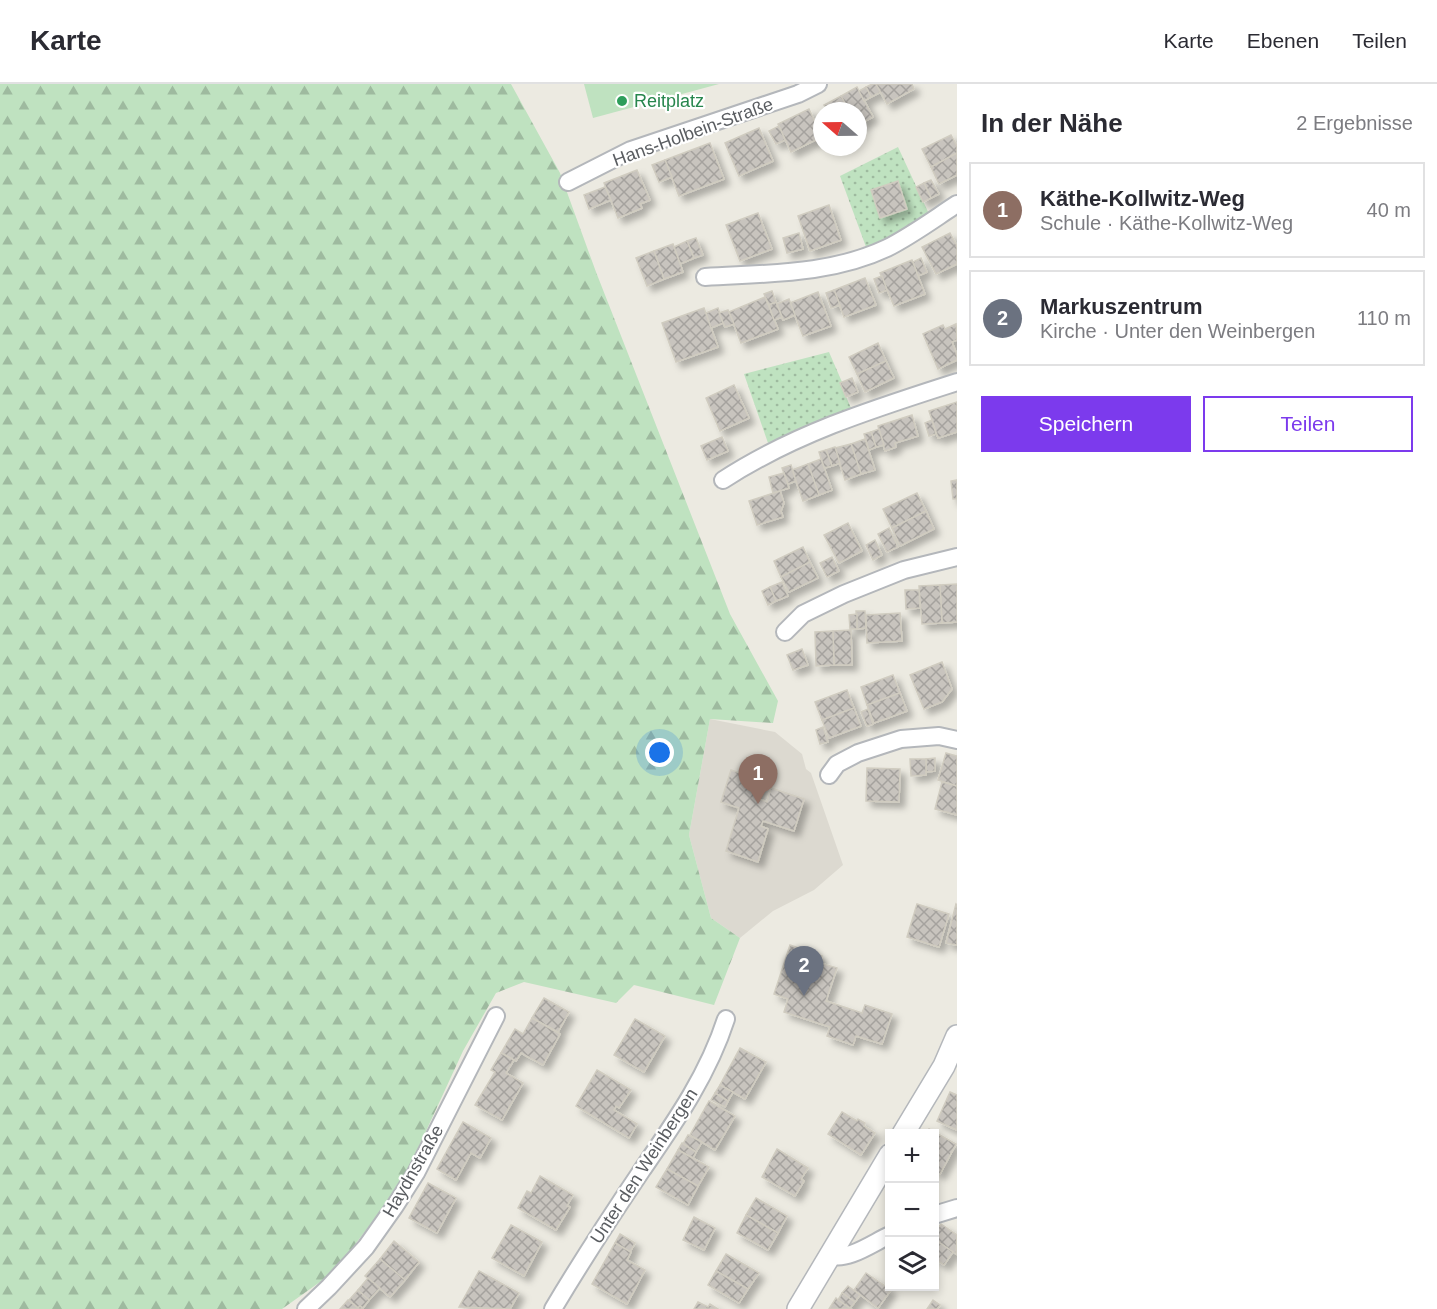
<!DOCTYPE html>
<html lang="de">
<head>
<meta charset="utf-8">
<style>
	:root { --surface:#fff; --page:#f2f2f3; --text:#2b2b33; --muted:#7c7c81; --line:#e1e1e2; --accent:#7c3aed }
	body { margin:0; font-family:Arial,sans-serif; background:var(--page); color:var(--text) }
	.controls { position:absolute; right:18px; bottom:18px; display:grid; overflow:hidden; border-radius:0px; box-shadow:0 3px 9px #0003 }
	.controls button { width:54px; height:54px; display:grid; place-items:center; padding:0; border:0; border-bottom:2px solid var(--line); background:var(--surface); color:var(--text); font:30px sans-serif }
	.compass { position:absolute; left:813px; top:18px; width:54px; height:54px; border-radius:50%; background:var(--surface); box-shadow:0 3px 9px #0003; rotate:290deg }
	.you { position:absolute; left:660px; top:669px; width:21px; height:21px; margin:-15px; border:4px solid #fff; border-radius:50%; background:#1a73e8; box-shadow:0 0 0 9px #1a73e833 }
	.badge { display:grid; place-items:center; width:39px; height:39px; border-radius:50%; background:var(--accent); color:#fff; font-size:20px; font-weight:700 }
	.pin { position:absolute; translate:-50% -50px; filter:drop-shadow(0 2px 3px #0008) }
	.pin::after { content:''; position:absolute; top:32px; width:21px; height:18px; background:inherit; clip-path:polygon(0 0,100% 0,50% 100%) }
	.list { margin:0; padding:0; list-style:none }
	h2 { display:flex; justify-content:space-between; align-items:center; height:78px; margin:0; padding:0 24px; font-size:26px }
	h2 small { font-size:20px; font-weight:400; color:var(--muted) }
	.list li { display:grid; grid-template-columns:39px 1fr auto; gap:18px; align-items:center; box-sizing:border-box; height:96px; margin:0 12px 12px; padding:0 12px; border:2px solid var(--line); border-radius:0px }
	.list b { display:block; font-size:22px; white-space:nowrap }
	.list p { margin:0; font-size:20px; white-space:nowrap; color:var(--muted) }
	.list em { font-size:20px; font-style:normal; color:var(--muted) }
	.actions { display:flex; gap:12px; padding:18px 24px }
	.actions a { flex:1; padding:14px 0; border:2px solid var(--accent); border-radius:0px; text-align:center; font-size:21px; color:var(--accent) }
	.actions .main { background:var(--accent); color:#fff }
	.icon { flex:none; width:33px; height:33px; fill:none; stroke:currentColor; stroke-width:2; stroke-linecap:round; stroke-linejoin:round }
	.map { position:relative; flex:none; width:957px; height:1225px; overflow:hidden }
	header { display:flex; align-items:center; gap:36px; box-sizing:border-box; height:84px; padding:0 30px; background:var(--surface); border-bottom:2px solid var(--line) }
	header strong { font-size:28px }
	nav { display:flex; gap:33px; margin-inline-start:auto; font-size:21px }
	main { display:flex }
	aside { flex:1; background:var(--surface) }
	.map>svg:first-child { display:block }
	.education { fill:#dcd9d0 }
	.grass { fill:url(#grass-dots) }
	.forest { fill:url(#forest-firs) }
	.green { fill:#bfe2c0 }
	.building { fill:url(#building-cross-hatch); stroke:#d0ccc0; stroke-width:1.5; filter:url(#shadow) }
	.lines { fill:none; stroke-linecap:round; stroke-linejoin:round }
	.minor-casing { stroke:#b4b7bb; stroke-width:20 }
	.tertiary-casing { stroke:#b4b7bb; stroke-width:24 }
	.minor { stroke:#fff; stroke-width:16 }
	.tertiary { stroke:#fff; stroke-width:21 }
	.leisure-dot { fill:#2e9e5b; stroke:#fff; stroke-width:2 }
	.labels { text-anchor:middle; stroke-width:4.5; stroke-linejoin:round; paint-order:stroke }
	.leisure-label { font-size:18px; fill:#27864d; stroke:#fff; text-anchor:start }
	.street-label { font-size:18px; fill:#5a5d61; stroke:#fff }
</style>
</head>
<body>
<header>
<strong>Karte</strong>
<nav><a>Karte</a><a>Ebenen</a><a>Teilen</a></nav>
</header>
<main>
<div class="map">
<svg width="957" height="1225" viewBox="0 0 957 1225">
	<defs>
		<pattern id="grass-dots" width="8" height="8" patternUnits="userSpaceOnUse" patternTransform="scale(1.5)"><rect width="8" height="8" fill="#bfe2c0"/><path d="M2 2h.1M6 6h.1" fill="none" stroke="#9eba9f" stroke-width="1.8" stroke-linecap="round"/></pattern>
		<pattern id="forest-firs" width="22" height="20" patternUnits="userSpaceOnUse" patternTransform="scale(1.5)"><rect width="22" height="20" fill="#bfe2c0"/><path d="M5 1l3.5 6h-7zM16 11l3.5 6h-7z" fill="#9eba9f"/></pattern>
		<pattern id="building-cross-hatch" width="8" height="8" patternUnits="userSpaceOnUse" patternTransform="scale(1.5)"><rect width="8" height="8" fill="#c8c4be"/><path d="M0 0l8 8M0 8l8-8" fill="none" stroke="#a5a29e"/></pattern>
		<filter id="shadow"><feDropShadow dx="5.5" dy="5.5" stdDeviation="3" flood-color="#0004"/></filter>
	</defs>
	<rect width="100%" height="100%" fill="#eceae1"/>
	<path class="education" d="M 710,635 L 775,648 L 802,670 L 806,685 L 811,689 L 843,781 L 814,806 L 773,827 L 740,854 L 711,834 L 689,751 Z"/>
	<g class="grass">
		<path d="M 898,63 L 929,130 L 890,153 L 866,163 L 840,92 Z"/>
		<path d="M 829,268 L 842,298 L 840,299 L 851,324 L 768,359 L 744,290 Z"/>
	</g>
	<path class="forest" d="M 0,0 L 511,0 L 560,89 L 596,188 L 730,530 L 778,617 L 773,639 L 710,635 L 689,751 L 711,834 L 740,854 L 714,921 L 634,901 L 616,919 L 524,898 L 496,909 L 463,967 L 402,1099 L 334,1188 L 282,1225 L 0,1225 Z"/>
	<path class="green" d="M 584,0 L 719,0 L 593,34 Z"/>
	<g class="building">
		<path d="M 872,0 L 876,0 L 881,8 L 871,13 L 866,3 Z"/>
		<path d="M 876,0 L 912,0 L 914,5 L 887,20 Z"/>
		<path d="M 857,3 L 873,33 L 858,41 L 858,27 L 849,27 L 841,12 Z"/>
		<path d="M 866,3 L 871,13 L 864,17 L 859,7 Z"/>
		<path d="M 841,12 L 849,27 L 828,27 L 824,21 Z"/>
		<path d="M 809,25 L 822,53 L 791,68 L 778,40 Z"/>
		<path d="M 779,42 L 785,56 L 776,60 L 769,47 Z"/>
		<path d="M 759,44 L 773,77 L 739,92 L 725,59 Z"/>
		<path d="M 951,51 L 957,62 L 957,69 L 931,83 L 922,65 Z"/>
		<path d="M 710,59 L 724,95 L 679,112 L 665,76 Z"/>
		<path d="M 957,69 L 957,91 L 939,100 L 931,83 Z"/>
		<path d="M 665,76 L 672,93 L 659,98 L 652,81 Z"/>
		<path d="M 637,86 L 650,116 L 640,120 L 642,124 L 618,134 L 604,99 Z"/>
		<path d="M 931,96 L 939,110 L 931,114 L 924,99 Z"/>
		<path d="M 898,97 L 907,125 L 880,134 L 871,106 Z"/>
		<path d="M 924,99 L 931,114 L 923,118 L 916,103 Z"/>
		<path d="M 605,103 L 611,116 L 589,125 L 584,111 Z"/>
		<path d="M 829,121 L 841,156 L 810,167 L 798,132 Z"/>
		<path d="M 758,129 L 772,165 L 740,177 L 726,141 Z"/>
		<path d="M 799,149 L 803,165 L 787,169 L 783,154 Z"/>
		<path d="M 950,149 L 957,162 L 957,180 L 936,190 L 922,163 Z"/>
		<path d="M 696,154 L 703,171 L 694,174 L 687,157 Z"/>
		<path d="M 687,157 L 694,174 L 680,180 L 674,163 Z"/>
		<path d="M 673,160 L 683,188 L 664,195 L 654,167 Z"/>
		<path d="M 654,167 L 664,195 L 647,202 L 636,174 Z"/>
		<path d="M 921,174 L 927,188 L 918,192 L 913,178 Z"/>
		<path d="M 912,176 L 925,210 L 894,222 L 880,189 Z"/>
		<path d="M 882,192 L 887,206 L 879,209 L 874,195 Z"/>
		<path d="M 865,194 L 876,221 L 844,233 L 834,206 Z"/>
		<path d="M 834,206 L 840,221 L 831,224 L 826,209 Z"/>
		<path d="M 772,207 L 776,218 L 769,221 L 764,210 Z"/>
		<path d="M 818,208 L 831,242 L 803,252 L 790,219 Z"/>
		<path d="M 765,213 L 778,245 L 741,259 L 729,228 Z"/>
		<path d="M 789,215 L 795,231 L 783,236 L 777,220 Z"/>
		<path d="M 776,218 L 782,233 L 774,236 L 769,221 Z"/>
		<path d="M 704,224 L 718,263 L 676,278 L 662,239 Z"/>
		<path d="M 718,224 L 723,239 L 711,244 L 706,229 Z"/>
		<path d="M 728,226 L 734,240 L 725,243 L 719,229 Z"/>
		<path d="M 956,240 L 957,256 L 952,258 L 957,271 L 957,276 L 938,285 L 923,250 L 943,241 L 945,245 Z"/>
		<path d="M 878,259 L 886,277 L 857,290 L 849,273 Z"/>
		<path d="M 886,277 L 894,294 L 865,308 L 857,290 Z"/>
		<path d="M 852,294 L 858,308 L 846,313 L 840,299 Z"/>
		<path d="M 734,301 L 749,334 L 720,347 L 706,314 Z"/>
		<path d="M 957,318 L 957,348 L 938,354 L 929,327 Z"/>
		<path d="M 912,331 L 918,352 L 895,359 L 896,363 L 885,367 L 878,342 Z"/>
		<path d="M 932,336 L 936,350 L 929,352 L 925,339 Z"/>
		<path d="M 879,345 L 884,361 L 876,363 L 871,348 Z"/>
		<path d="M 871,348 L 876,363 L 869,366 L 864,350 Z"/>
		<path d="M 722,353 L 728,367 L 707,376 L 701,362 Z"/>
		<path d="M 865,355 L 875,386 L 861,390 L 851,360 Z"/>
		<path d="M 851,360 L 861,390 L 845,396 L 835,364 Z"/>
		<path d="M 835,363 L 840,379 L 832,382 L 826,366 Z"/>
		<path d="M 826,366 L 832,382 L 824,384 L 819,368 Z"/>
		<path d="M 821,375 L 832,406 L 819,411 L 808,380 Z"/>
		<path d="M 808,380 L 819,411 L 803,417 L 792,386 Z"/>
		<path d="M 791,381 L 796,397 L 788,400 L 782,384 Z"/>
		<path d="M 784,389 L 789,404 L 773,409 L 769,393 Z"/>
		<path d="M 957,396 L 957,415 L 953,415 L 951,397 Z"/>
		<path d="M 780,407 L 784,419 L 781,427 L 783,433 L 757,441 L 749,417 Z"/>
		<path d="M 917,409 L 926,427 L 892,444 L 883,425 Z"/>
		<path d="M 926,427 L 934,445 L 900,462 L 892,444 Z"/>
		<path d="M 848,439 L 862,467 L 839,479 L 824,451 Z"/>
		<path d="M 889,444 L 898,463 L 887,468 L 878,450 Z"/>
		<path d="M 875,456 L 882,471 L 873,476 L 866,461 Z"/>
		<path d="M 803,463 L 810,478 L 781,493 L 774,477 Z"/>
		<path d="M 832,473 L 839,487 L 827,493 L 820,479 Z"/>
		<path d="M 810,478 L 818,494 L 789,508 L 781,493 Z"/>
		<path d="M 782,498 L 788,512 L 776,517 L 770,503 Z"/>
		<path d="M 957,500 L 957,538 L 942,539 L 940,501 Z"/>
		<path d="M 940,501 L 942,539 L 922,540 L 919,502 Z"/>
		<path d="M 770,503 L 776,517 L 768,521 L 762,507 Z"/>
		<path d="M 905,506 L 919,506 L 920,524 L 906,525 Z"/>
		<path d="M 856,527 L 865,527 L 866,544 L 857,545 Z"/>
		<path d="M 900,529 L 902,557 L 867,559 L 866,531 Z"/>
		<path d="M 857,530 L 857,545 L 850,545 L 849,531 Z"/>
		<path d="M 851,546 L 852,581 L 834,581 L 833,547 Z"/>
		<path d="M 833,547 L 834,581 L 816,582 L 815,548 Z"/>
		<path d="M 802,565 L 808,581 L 793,586 L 787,571 Z"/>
		<path d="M 942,578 L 952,605 L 942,618 L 924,625 L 910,591 Z"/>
		<path d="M 893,591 L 900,609 L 867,621 L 861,603 Z"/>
		<path d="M 847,606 L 854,624 L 822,636 L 815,618 Z"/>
		<path d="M 900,609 L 907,627 L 874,639 L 867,621 Z"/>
		<path d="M 854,624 L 861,642 L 829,654 L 822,636 Z"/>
		<path d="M 868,625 L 873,640 L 867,642 L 861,628 Z"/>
		<path d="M 823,643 L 828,658 L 820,660 L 816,646 Z"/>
		<path d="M 946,669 L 957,672 L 957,702 L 938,696 Z"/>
		<path d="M 935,674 L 935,687 L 926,688 L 926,675 Z"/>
		<path d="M 910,675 L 926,675 L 926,691 L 911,692 Z"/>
		<path d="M 867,684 L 900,685 L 899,718 L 866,717 Z"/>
		<path d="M 731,686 L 762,696 L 756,714 L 767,718 L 771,704 L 804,715 L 794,747 L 763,737 L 761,742 L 768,745 L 758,778 L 726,767 L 739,724 L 721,718 Z"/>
		<path d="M 942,698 L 957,702 L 957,731 L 935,725 Z"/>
		<path d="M 917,820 L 949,830 L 939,863 L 907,853 Z"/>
		<path d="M 956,820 L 957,821 L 957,861 L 946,859 Z"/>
		<path d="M 790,861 L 822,872 L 820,879 L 837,884 L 826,917 L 862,929 L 865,921 L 892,930 L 882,960 L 856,952 L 853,961 L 827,952 L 830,943 L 784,928 L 788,915 L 774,910 Z"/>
		<path d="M 544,914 L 569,928 L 558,948 L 532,934 Z"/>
		<path d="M 532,934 L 560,950 L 543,981 L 521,969 L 516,977 L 501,969 L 515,945 L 523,950 Z"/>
		<path d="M 635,935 L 665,952 L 644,988 L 614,971 Z"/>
		<path d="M 740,964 L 766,978 L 745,1015 L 720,1001 Z"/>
		<path d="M 501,969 L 514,976 L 506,989 L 523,999 L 502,1036 L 475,1021 L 495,988 L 491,986 Z"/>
		<path d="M 597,986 L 631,1006 L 619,1024 L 616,1022 L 614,1026 L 637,1040 L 629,1054 L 576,1022 Z"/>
		<path d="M 720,1001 L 733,1008 L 728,1017 L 715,1009 Z"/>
		<path d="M 950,1008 L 957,1011 L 957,1046 L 937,1037 Z"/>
		<path d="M 715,1009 L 728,1017 L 725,1023 L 711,1016 Z"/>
		<path d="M 709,1017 L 735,1032 L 715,1066 L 690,1051 Z"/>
		<path d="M 842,1028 L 857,1037 L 858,1035 L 865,1039 L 864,1042 L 875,1049 L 861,1071 L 828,1050 Z"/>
		<path d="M 463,1038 L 491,1054 L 480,1074 L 471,1069 L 456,1096 L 437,1085 Z"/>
		<path d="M 929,1045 L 956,1060 L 940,1090 L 934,1087 L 934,1050 L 926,1050 Z"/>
		<path d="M 688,1051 L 702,1058 L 696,1068 L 683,1060 Z"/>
		<path d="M 682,1059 L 696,1068 L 693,1074 L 678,1066 Z"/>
		<path d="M 777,1065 L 808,1084 L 801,1095 L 804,1097 L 795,1112 L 762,1093 Z"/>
		<path d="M 678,1066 L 709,1083 L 698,1102 L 667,1085 Z"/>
		<path d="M 667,1085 L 698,1102 L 688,1121 L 656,1103 Z"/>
		<path d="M 540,1092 L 573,1111 L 567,1122 L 570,1123 L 556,1146 L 518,1124 L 527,1107 L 531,1109 Z"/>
		<path d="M 428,1099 L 456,1114 L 437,1149 L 409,1134 Z"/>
		<path d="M 756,1114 L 787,1132 L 778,1149 L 746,1131 Z"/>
		<path d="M 746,1131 L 778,1149 L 768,1166 L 737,1149 Z"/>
		<path d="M 694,1133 L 715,1144 L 704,1166 L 683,1156 Z"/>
		<path d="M 941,1140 L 957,1151 L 956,1170 L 934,1155 L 934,1149 Z"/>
		<path d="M 511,1141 L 542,1158 L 524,1192 L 492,1174 Z"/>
		<path d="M 620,1150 L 635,1159 L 630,1168 L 615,1159 Z"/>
		<path d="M 934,1155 L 953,1168 L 944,1181 L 934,1174 Z"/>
		<path d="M 394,1157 L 419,1178 L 405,1196 L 380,1175 Z"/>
		<path d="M 615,1159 L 631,1168 L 627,1176 L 645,1186 L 627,1220 L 592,1200 Z"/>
		<path d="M 726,1170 L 759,1189 L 748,1205 L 716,1187 Z"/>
		<path d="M 380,1175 L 405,1196 L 390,1213 L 365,1192 Z"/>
		<path d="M 479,1187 L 519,1209 L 510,1225 L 459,1223 Z"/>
		<path d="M 716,1187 L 748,1205 L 739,1219 L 708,1201 Z"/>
		<path d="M 866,1189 L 891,1206 L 878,1224 L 854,1206 Z"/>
		<path d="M 368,1194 L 380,1204 L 369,1216 L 358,1206 Z"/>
		<path d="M 848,1202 L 860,1211 L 855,1218 L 842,1209 Z"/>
		<path d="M 358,1206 L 369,1216 L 363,1224 L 360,1222 L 358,1224 L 349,1216 Z"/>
		<path d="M 842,1209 L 855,1218 L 850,1224 L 838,1216 Z"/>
		<path d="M 836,1214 L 838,1216 L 851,1225 L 829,1225 Z"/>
		<path d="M 348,1216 L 358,1224 L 360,1222 L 363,1225 L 340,1225 Z"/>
		<path d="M 933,1216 L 940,1221 L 937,1225 L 927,1225 Z"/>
		<path d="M 698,1218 L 708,1223 L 710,1220 L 718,1225 L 694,1225 Z"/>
	</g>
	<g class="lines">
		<defs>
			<g id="minor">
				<path d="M 568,98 L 631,66 L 798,10 L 818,0"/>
				<path d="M 705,193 C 767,189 830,191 887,164 C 911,152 934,135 957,120"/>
				<path d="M 723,396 C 795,349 876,324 957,298"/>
				<path d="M 785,548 L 803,530 L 844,510 L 904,486 L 957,473"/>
				<path d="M 829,691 L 837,680 L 858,669 L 901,655 L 939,652 L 957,656"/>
				<path d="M 934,1131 L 957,1124"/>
				<path d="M 830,1171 C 847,1178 874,1158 890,1151"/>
				<path d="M 306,1225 L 329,1203 L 366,1163 L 395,1122 L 416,1089 L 496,932"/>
				<path d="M 553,1225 C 581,1178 611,1132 642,1086 C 675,1038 708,991 726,935"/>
			</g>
			<g id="tertiary">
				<path d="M 903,1050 L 944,982 L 957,952"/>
				<path d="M 798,1225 L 890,1071"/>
			</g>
		</defs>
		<use href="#minor" class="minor-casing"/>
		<use href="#tertiary" class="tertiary-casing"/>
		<use href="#minor" class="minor"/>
		<use href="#tertiary" class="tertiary"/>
	</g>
	<circle class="leisure-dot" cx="622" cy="17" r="6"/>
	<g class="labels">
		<g class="leisure-label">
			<text x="634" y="23">Reitplatz</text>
		</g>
		<g class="street-label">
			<text transform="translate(693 48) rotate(-20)" y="6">Hans-Holbein-Straße</text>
			<text transform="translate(644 1082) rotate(-57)" y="6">Unter den Weinbergen</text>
			<text transform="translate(413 1087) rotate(-60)" y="6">Haydnstraße</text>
		</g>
	</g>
</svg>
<div class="controls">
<button>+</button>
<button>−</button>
<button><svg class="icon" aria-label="layers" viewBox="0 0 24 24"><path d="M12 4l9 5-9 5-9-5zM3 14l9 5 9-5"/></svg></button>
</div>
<svg class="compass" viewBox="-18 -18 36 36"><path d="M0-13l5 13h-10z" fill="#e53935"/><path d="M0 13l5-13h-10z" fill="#7c7c81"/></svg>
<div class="you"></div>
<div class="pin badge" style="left:758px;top:720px;background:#8d6e63">1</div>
<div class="pin badge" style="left:804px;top:912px;background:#6b7280">2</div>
</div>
<aside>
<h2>In der Nähe<small>2 Ergebnisse</small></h2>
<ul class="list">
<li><span class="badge" style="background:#8d6e63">1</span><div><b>Käthe-Kollwitz-Weg</b><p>Schule · Käthe-Kollwitz-Weg</p></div><em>40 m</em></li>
<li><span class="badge" style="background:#6b7280">2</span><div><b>Markuszentrum</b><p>Kirche · Unter den Weinbergen</p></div><em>110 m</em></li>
</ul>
<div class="actions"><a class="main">Speichern</a><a>Teilen</a></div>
</aside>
</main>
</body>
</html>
